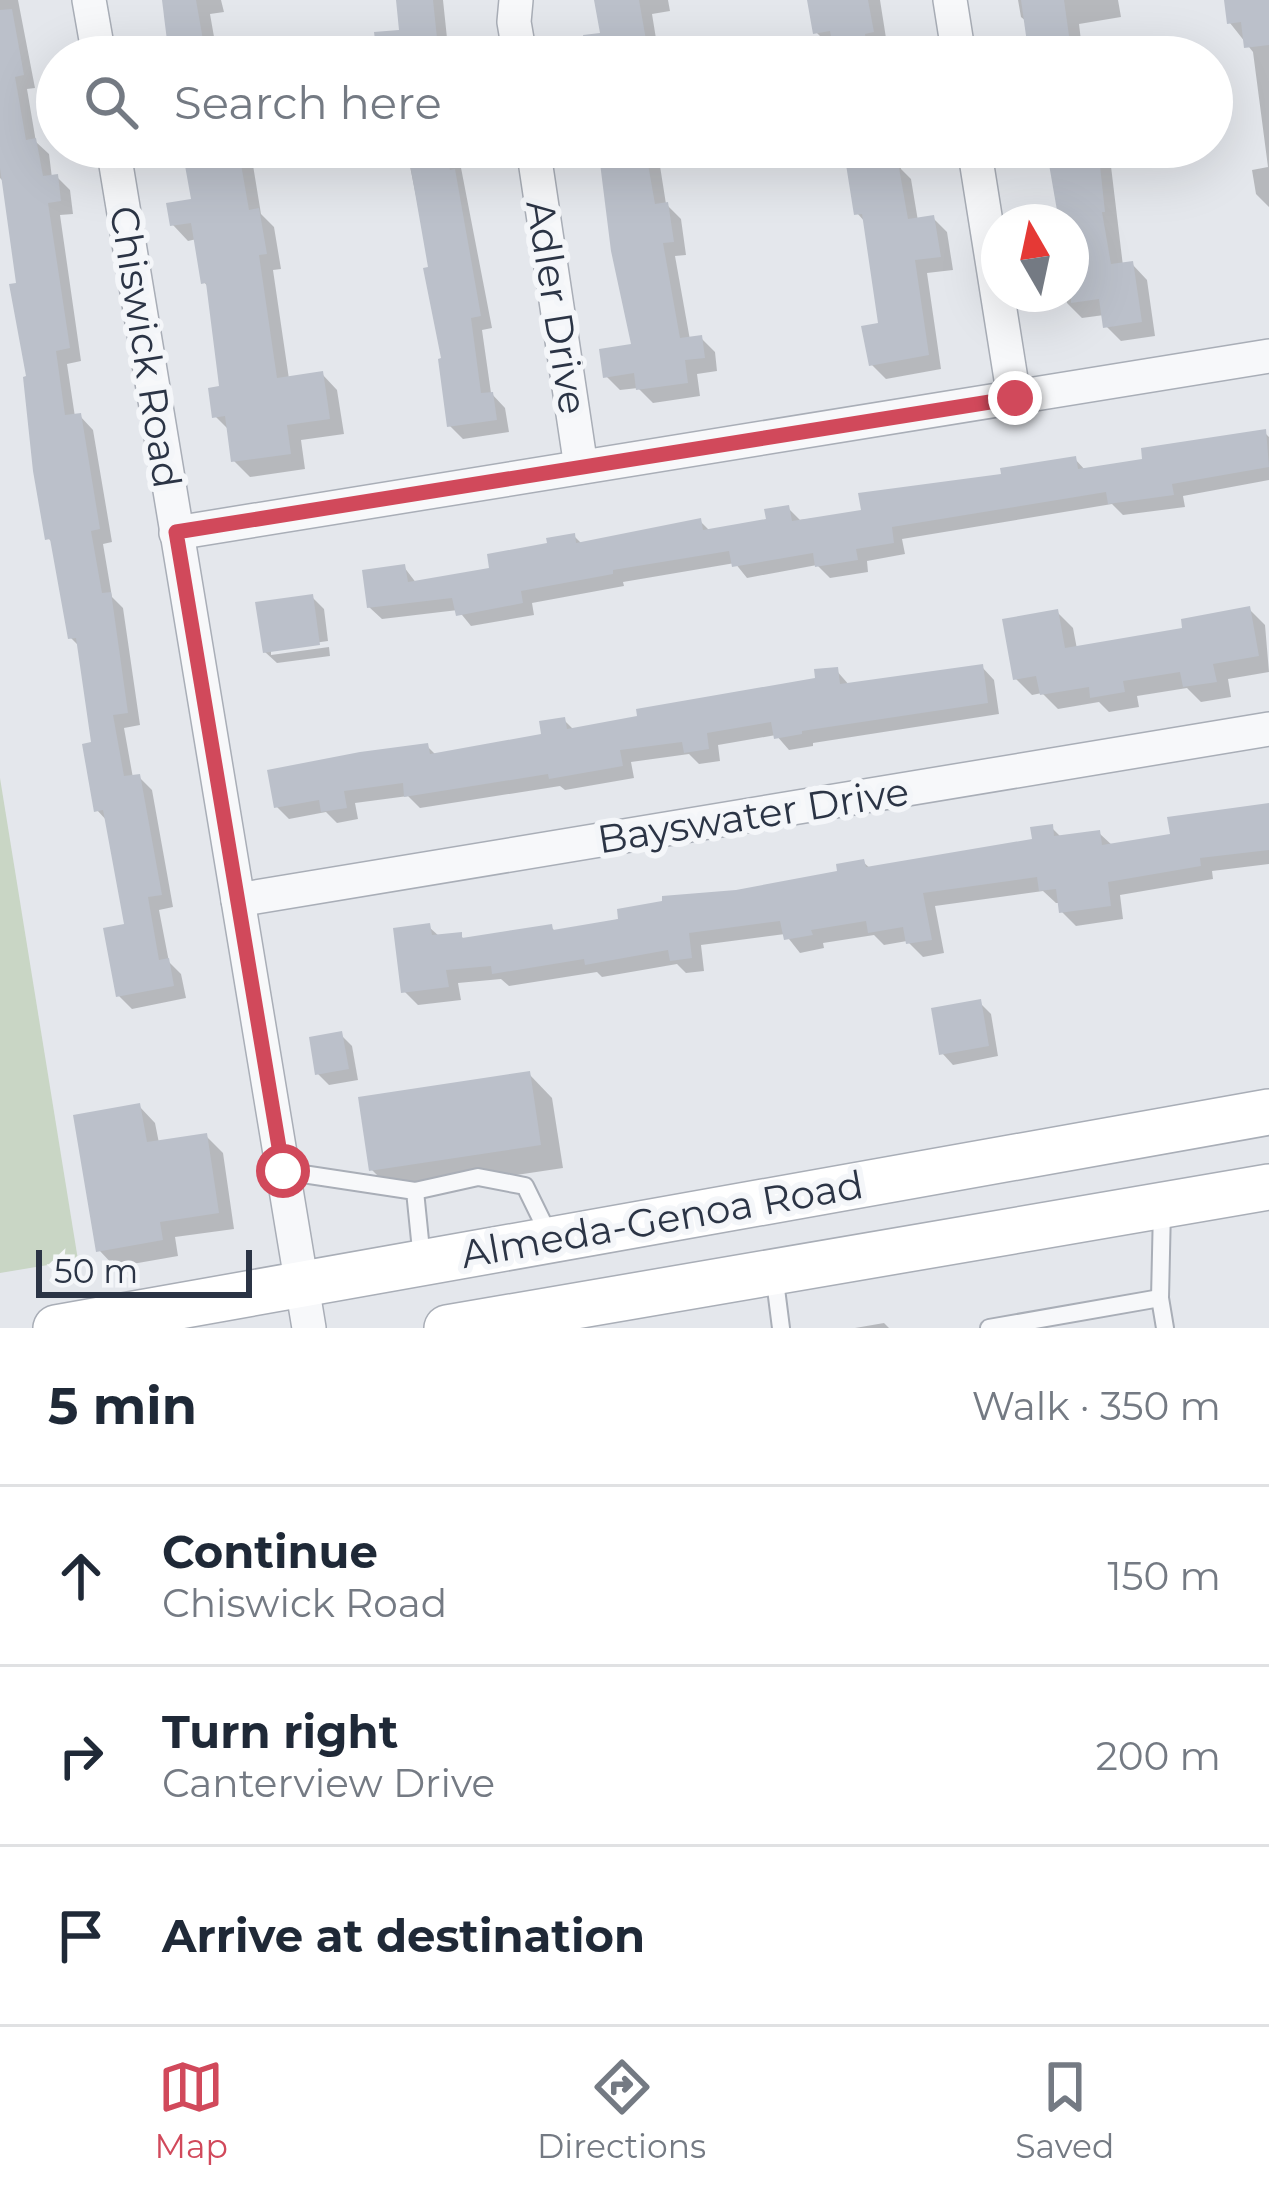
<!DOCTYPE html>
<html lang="en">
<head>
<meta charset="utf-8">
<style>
	:root { --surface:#fff; --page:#f6f6f7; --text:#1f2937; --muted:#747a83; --line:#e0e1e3; --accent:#d1495b }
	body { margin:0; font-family:Montserrat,sans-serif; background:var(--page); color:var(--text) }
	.compass { position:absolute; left:981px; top:204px; width:108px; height:108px; border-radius:50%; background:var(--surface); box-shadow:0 12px 48px #0002; rotate:351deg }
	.scale { position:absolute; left:36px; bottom:30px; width:216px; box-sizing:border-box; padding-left:12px; border:6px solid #2b3445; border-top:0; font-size:33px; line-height:42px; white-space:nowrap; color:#2b3445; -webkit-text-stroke:9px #f4f6f9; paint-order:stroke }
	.stop { position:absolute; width:36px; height:36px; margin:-27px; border:9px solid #d1495b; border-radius:50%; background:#fff }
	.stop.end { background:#d1495b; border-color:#fff; box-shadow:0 3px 12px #0008 }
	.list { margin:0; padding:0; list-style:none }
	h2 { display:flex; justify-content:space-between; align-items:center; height:156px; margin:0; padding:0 48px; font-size:51px }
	h2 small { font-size:39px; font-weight:400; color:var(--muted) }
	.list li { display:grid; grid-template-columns:78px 1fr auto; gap:36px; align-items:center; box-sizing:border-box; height:180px; padding:0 48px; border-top:3px solid var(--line) }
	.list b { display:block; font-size:45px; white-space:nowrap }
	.list p { margin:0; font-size:39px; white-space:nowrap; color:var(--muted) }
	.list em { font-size:39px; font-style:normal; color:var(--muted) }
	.icon { flex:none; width:66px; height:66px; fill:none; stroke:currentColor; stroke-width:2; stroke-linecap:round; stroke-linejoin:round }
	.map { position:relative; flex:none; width:1269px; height:1328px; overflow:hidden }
	.search { position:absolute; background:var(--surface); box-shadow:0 12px 48px #0002; left:36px; right:36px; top:36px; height:132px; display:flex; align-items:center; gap:30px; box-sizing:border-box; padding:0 42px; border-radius:66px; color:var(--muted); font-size:45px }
	.sheet { height:696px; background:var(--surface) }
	nav { display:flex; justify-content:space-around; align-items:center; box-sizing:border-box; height:168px; border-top:3px solid var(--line); background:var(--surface); font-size:33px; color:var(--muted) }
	nav a { display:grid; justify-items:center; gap:6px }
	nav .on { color:var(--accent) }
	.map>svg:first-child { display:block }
	.green { fill:#c9d6c5 }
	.shadow { fill:#0003 }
	.building { fill:#bbc0ca }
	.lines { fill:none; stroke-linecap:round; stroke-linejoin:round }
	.lane-casing { stroke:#a9aeb7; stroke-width:20 }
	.street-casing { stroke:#a9aeb7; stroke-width:36 }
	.secondary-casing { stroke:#a9aeb7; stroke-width:48 }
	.lane { stroke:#f7f8fa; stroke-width:16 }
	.street { stroke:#f7f8fa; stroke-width:33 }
	.secondary { stroke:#fff; stroke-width:45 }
	.route { stroke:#d1495b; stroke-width:15 }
	.labels { text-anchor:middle; stroke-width:12; stroke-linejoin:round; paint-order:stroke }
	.street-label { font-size:39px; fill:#2b3445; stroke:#f4f6f9 }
</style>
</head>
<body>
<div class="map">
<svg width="1269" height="1328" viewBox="0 0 1269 1328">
	<rect width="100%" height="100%" fill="#e4e7ec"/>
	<path class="green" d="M 0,778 L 78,1260 L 0,1273 Z"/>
	<g class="shadow">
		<path d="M 0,0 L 18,0 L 35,88 L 27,89 L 36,142 L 49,154 L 52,178 L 57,177 L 70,190 L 73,214 L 60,215 L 81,361 L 67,364 L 75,417 L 80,416 L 93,430 L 112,542 L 103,544 L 112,597 L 123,608 L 140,725 L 124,728 L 133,778 L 139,777 L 152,790 L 173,907 L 159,910 L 169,962 L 181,974 L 186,998 L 132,1009 L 119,996 L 127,927 L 108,822 L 97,810 L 94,745 L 80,647 L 71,638 L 54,544 L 48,538 L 19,285 L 5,183 L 0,178 Z"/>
		<path d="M 164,0 L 221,0 L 224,12 L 210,14 L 216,48 L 225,47 L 235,57 L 173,57 Z"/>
		<path d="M 399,0 L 443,0 L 449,57 L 380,57 L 402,32 Z"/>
		<path d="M 598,0 L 668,0 L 670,11 L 652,14 L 659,57 L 589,57 L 604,35 Z"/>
		<path d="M 810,0 L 880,0 L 889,57 L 837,57 L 835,45 L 830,46 L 816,32 Z"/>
		<path d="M 1018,0 L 1118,0 L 1121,17 L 1079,24 L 1083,57 L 1032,57 L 1027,22 L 1021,17 Z"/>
		<path d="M 1238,0 L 1269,0 L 1269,207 L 1256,194 L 1252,170 L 1268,167 L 1253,52 L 1230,23 Z"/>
		<path d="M 200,147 L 250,147 L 261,214 L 274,227 L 281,269 L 273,270 L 289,379 L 322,374 L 337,390 L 344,434 L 301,440 L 305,469 L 250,477 L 234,461 L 230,431 L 215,416 L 223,389 L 209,288 L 204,282 L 197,239 L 188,241 L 173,225 L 194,202 Z"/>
		<path d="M 406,147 L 457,147 L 492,328 L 482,330 L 491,393 L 505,408 L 509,432 L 463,439 L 450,426 L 431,269 Z"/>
		<path d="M 602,147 L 657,147 L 666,204 L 681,219 L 686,255 L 675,256 L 690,340 L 701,338 L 715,352 L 717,371 L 697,374 L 700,396 L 653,403 L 638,388 L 620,390 L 606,376 L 635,347 Z"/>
		<path d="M 853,147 L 898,147 L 901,169 L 911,179 L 918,221 L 933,218 L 947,232 L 953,270 L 927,273 L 941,369 L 886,379 L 872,365 L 881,325 L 866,223 L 857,213 Z"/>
		<path d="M 1049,147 L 1122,147 L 1124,156 L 1110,158 L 1123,266 L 1132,264 L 1147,280 L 1155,336 L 1121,341 L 1106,326 L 1104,315 L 1082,318 L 1067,303 L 1065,294 L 1071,294 L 1071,222 L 1054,222 L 1052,213 L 1060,211 Z"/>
		<path d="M 1264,432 L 1269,437 L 1269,480 L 1183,496 L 1185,507 L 1123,515 L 1112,504 L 902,539 L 905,554 L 867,561 L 868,572 L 830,578 L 817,565 L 747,578 L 735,563 L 623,582 L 624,586 L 532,603 L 534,615 L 471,626 L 458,610 L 382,619 L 369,607 L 404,567 L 417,584 L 493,570 L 574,536 L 582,544 L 700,521 L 711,532 L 769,521 L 788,508 L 800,520 L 864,512 L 1075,459 L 1086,471 L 1146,462 Z"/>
		<path d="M 312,597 L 324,609 L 328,641 L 271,649 L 271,655 L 329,647 L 330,656 L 277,663 L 265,652 Z"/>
		<path d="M 1249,609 L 1265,625 L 1269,672 L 1228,679 L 1231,697 L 1201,702 L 1187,688 L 1137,696 L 1139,707 L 1109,712 L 1099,702 L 1058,709 L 1042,693 L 1032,695 L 1016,679 L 1057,612 L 1073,628 L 1077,649 L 1186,630 Z"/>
		<path d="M 982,667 L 994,680 L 999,714 L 813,743 L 813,746 L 789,750 L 776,735 L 718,745 L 720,761 L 699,764 L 689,754 L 631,762 L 634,778 L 565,790 L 560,786 L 420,808 L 408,796 L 355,803 L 358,819 L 337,823 L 326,812 L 289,819 L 277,807 L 427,746 L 436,755 L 545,737 L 564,720 L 575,731 L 819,681 L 836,670 L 850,686 Z"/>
		<path d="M 1269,806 L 1269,864 L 1212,871 L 1213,879 L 1120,895 L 1123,919 L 1076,926 L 1062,912 L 1061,903 L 1056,903 L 1043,891 L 935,906 L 944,953 L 923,957 L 907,941 L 884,945 L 874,935 L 823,943 L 824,948 L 800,953 L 785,934 L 701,945 L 704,971 L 686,973 L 677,964 L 602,977 L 597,972 L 509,986 L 501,979 L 458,983 L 461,1000 L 418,1005 L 404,991 L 429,927 L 440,937 L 460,935 L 466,941 L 551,927 L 556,932 L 841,874 L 863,862 L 871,869 L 1035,841 L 1051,827 L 1062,838 L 1099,833 L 1113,846 L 1173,836 Z"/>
		<path d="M 980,1003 L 991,1014 L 998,1056 L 953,1065 L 942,1053 Z"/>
		<path d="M 341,1035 L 352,1046 L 358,1080 L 329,1085 L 318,1074 Z"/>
		<path d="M 529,1074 L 552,1098 L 563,1168 L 395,1193 L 372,1170 Z"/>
		<path d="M 139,1106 L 155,1123 L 159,1143 L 206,1136 L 223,1153 L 234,1229 L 175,1237 L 178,1256 L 115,1267 L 99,1250 Z"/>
		<path d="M 884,1323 L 889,1328 L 855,1328 Z"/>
	</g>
	<g class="building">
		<path d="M 162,0 L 196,0 L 206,57 L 169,57 Z"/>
		<path d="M 396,0 L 433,0 L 439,57 L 377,57 L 374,32 L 399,30 Z"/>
		<path d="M 594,0 L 639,0 L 649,57 L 586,57 L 583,35 L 600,33 Z"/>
		<path d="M 807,0 L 868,0 L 874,32 L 865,34 L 868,52 L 835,57 L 830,31 L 813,34 Z"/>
		<path d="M 1021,0 L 1064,0 L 1072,57 L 1029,57 Z"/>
		<path d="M 1224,0 L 1269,0 L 1269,45 L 1244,48 L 1241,22 L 1227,24 Z"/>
		<path d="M 12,9 L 24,75 L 15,77 L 26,140 L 36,138 L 43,176 L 58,174 L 61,201 L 48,203 L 70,348 L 56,351 L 65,415 L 81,413 L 100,529 L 91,531 L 102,593 L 111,592 L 128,713 L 113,715 L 124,776 L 140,774 L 162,895 L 148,897 L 159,960 L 169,958 L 174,986 L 116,997 L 103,928 L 124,924 L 103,810 L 94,812 L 82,744 L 91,742 L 76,638 L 68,639 L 50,539 L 45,540 L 33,471 L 23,377 L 26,376 L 9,284 L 16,283 L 0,168 L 0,10 Z"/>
		<path d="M 195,147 L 238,147 L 249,210 L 259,208 L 267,254 L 259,255 L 277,378 L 323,371 L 330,419 L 287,425 L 291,454 L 231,462 L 225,416 L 212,418 L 208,388 L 219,386 L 206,283 L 201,284 L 191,223 L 170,226 L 166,203 L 191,199 L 182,149 Z"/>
		<path d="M 407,147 L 446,147 L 450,170 L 455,169 L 481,316 L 471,318 L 481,393 L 493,392 L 497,420 L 447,427 L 438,359 L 441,358 L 423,268 L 428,267 Z"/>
		<path d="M 598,147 L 645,147 L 655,204 L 668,202 L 674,242 L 663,243 L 680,338 L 702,335 L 705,358 L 685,360 L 688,383 L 636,390 L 634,373 L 603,378 L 599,349 L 631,344 L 611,251 Z"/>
		<path d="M 872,147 L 886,147 L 889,164 L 898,162 L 908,219 L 934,215 L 941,257 L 915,260 L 929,355 L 869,366 L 861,326 L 878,323 L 862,214 L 854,215 L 844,152 Z"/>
		<path d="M 1046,147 L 1098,147 L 1105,212 L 1102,212 L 1111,264 L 1133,261 L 1142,322 L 1103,328 L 1099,299 L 1071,303 L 1071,222 L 1059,222 Z"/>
		<path d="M 1266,429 L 1269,467 L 1172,484 L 1174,495 L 1108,504 L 1106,492 L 892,527 L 894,543 L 856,549 L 858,560 L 815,567 L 813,553 L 732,567 L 729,551 L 613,570 L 613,574 L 521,591 L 523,603 L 456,616 L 452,598 L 367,608 L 362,570 L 405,564 L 408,582 L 489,568 L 487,554 L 547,543 L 546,538 L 575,533 L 576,543 L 701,518 L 703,530 L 766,519 L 764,509 L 789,505 L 792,521 L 861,510 L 858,493 L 1001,474 L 1000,468 L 1076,456 L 1078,469 L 1142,459 L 1141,448 Z"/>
		<path d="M 313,594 L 320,645 L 263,653 L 255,602 Z"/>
		<path d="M 1250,606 L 1259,656 L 1213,664 L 1217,682 L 1183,687 L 1180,672 L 1123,681 L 1125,692 L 1090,698 L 1089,687 L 1040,695 L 1036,676 L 1013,680 L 1002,619 L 1058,609 L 1065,648 L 1182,628 L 1181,619 Z"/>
		<path d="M 983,664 L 988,703 L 802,731 L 802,734 L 774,739 L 771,722 L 707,733 L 709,749 L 684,753 L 682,742 L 620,750 L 623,766 L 549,779 L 548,774 L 404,797 L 403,783 L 344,791 L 347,808 L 321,812 L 319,800 L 274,808 L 267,770 L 360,752 L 428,743 L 430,754 L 541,734 L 539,721 L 565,717 L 567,729 L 637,716 L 636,709 L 815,678 L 814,669 L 838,667 L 840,684 Z"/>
		<path d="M 1269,803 L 1269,850 L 1200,858 L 1201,866 L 1108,882 L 1111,906 L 1059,913 L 1056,889 L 1039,891 L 1037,877 L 923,893 L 932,940 L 906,944 L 903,927 L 868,933 L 866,921 L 811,930 L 813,935 L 784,940 L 780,921 L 689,933 L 692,958 L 670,961 L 668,950 L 585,965 L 584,959 L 492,974 L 491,966 L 446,970 L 449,987 L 401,993 L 393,928 L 430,923 L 432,935 L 462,932 L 462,938 L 552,924 L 553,930 L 618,919 L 617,909 L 662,901 L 662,896 L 736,890 L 837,871 L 836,864 L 864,859 L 866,867 L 1032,839 L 1030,827 L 1053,824 L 1054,836 L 1100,830 L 1102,845 L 1170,834 L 1167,817 Z"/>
		<path d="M 981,999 L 989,1046 L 939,1055 L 931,1008 Z"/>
		<path d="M 342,1031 L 349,1069 L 315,1075 L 309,1037 Z"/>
		<path d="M 530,1071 L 541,1145 L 369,1171 L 358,1097 Z"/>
		<path d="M 140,1103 L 147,1142 L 207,1133 L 219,1213 L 160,1222 L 163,1240 L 96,1252 L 73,1115 Z"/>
	</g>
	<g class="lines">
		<defs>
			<g id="lane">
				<path d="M 283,1171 L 415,1191 L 422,1260"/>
				<path d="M 415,1191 L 478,1177 L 525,1186 L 549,1235"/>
				<path d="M 1162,1209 L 1160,1298 L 1165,1328"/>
				<path d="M 774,1273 L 781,1328"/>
				<path d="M 989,1328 L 1160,1298"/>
			</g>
			<g id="street">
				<path d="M 89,0 L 99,57"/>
				<path d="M 516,0 L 514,22 L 520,57"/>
				<path d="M 950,0 L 959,57"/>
				<path d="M 113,147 L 309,1328"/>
				<path d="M 533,147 L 581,467"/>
				<path d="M 974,147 L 1014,398"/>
				<path d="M 176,533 L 1269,356"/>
				<path d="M 238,900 L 1269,729"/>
			</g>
			<g id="secondary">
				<path d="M 56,1328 L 1269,1112"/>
				<path d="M 447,1328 L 1269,1187"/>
			</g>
		</defs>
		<use href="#lane" class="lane-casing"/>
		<use href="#street" class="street-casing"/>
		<use href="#secondary" class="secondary-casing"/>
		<use href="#lane" class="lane"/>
		<use href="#street" class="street"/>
		<use href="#secondary" class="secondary"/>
	</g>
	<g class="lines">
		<path class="route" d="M 283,1171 L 176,532 L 1015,398"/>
	</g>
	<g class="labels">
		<g class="street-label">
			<text transform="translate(557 307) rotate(81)" y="14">Adler Drive</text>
			<text transform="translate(146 347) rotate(81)" y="14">Chiswick Road</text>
			<text transform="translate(753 815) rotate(-9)" y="14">Bayswater Drive</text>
			<text transform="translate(662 1219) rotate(-10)" y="14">Almeda-Genoa Road</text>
		</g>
	</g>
</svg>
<svg class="compass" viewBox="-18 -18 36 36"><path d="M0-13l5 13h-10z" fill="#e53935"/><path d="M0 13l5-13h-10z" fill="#747a83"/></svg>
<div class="scale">50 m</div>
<div class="stop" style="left:283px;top:1171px"></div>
<div class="stop end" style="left:1015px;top:398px"></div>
<div class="search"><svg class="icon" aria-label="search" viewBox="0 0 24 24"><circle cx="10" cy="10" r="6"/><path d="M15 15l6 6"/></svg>Search here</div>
</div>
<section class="sheet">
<h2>5 min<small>Walk · 350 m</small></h2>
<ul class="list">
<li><svg class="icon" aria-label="ahead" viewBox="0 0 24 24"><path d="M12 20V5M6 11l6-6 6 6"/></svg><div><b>Continue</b><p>Chiswick Road</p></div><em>150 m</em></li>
<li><svg class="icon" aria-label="right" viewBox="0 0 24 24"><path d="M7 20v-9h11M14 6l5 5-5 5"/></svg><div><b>Turn right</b><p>Canterview Drive</p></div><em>200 m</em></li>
<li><svg class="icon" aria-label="arrive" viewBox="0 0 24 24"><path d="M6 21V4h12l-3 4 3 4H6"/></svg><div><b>Arrive at destination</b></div></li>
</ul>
</section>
<nav>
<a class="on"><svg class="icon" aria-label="map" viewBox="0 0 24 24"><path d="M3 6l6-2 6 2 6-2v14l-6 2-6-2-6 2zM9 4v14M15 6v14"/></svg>Map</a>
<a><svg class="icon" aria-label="directions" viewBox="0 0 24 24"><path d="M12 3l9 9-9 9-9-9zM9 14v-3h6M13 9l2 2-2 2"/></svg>Directions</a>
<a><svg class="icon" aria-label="saved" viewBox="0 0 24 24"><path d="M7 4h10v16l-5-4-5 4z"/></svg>Saved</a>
</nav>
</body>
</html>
